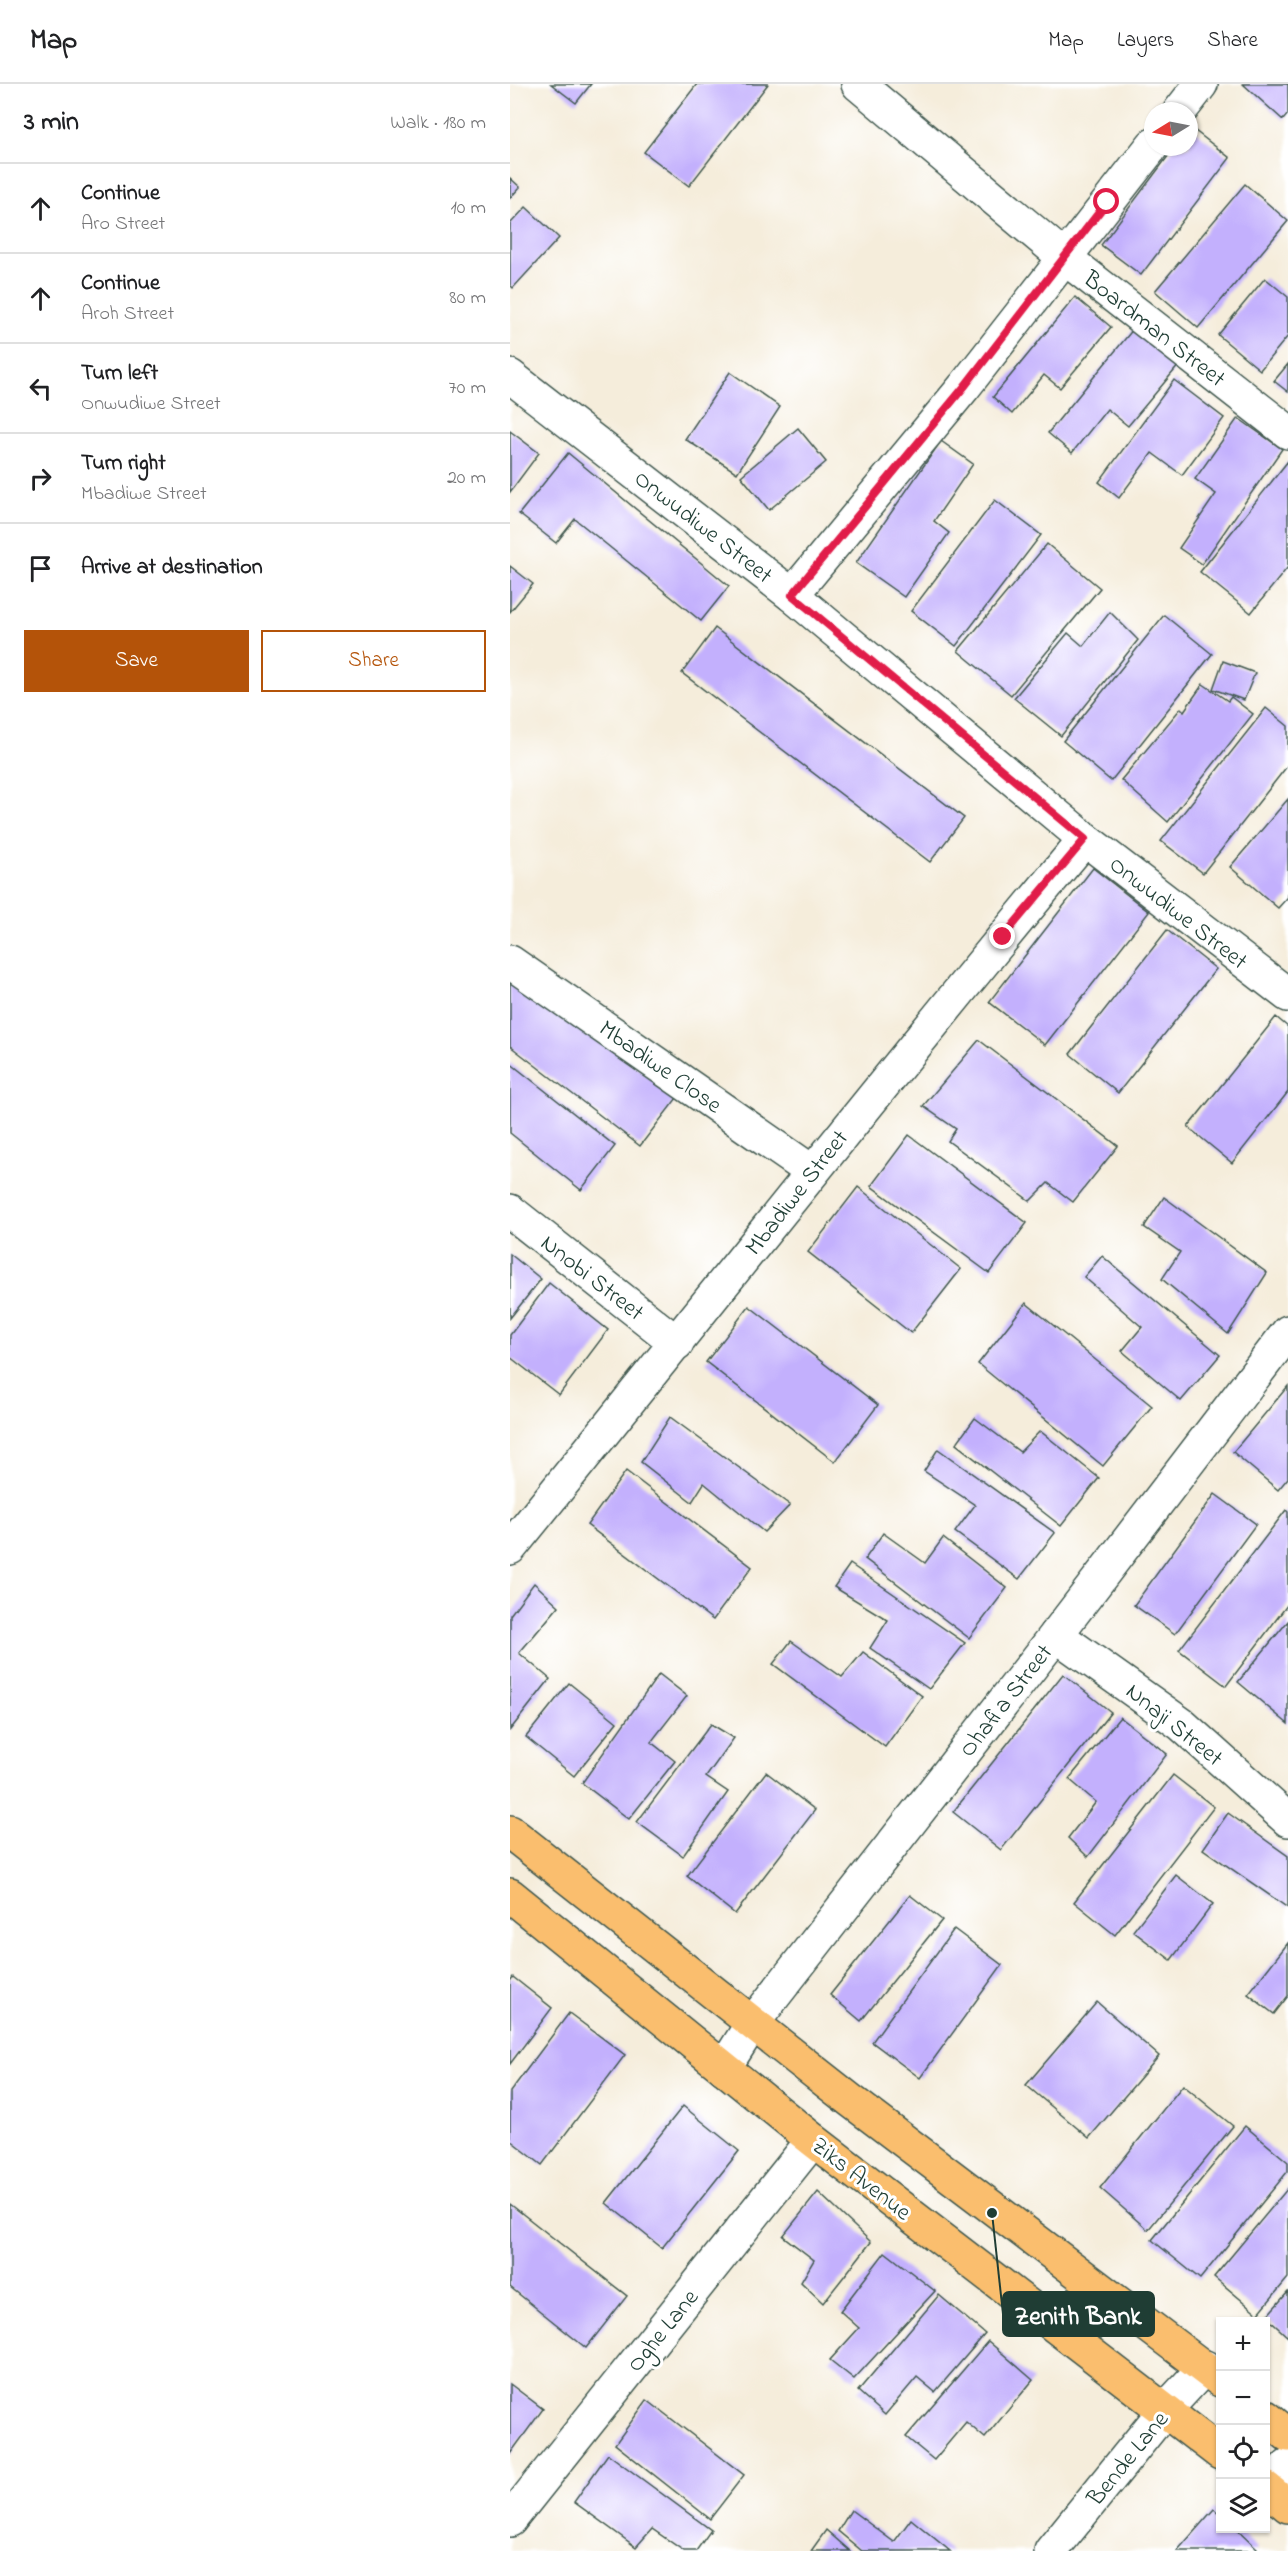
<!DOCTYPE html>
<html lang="en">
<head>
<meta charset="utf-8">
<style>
	:root { --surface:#fff; --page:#f2f2f2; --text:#202124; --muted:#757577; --line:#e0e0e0; --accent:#b45309 }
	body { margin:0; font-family:"Indie Flower",sans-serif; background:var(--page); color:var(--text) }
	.controls { position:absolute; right:18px; bottom:18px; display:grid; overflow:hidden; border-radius:0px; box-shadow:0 2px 4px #0004 }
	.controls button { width:54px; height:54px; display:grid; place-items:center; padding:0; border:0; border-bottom:2px solid var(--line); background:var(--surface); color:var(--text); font:30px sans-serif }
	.compass { position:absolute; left:634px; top:18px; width:54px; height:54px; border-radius:50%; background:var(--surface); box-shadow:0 2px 4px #0004; rotate:260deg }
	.stop { position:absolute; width:18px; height:18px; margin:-14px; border:4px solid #e11d48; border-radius:50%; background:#fff }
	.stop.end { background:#e11d48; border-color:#fff; box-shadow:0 2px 6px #0008 }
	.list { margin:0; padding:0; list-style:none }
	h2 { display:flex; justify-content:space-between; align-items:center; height:78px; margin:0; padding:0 24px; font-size:26px }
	h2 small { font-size:20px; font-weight:400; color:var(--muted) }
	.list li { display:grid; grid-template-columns:39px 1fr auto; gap:18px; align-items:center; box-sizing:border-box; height:90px; padding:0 24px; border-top:2px solid var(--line) }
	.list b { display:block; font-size:22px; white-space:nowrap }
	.list p { margin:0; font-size:20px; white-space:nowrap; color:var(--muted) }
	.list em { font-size:20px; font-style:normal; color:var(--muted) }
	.actions { display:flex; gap:12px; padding:18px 24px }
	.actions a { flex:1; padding:14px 0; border:2px solid var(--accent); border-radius:0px; text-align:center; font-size:21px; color:var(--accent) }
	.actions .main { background:var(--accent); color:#fff }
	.icon { flex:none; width:33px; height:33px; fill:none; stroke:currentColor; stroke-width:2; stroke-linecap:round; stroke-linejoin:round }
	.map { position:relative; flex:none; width:778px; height:2467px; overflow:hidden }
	header { display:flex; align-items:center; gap:36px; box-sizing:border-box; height:84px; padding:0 30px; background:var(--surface); border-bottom:2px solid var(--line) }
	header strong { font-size:28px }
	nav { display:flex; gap:33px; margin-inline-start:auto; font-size:21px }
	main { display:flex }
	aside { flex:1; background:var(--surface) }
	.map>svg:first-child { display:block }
	.building { fill:#c3b0fd }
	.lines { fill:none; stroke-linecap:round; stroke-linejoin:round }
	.minor-casing { stroke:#3f574d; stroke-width:36 }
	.major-casing { stroke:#3f574d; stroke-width:36 }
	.minor { stroke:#fff; stroke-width:33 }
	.major { stroke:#fabe6e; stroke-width:33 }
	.route { stroke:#e11d48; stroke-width:8 }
	.labels { text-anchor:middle; stroke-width:6; stroke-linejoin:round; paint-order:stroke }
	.street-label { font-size:24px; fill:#1f3d34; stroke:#fff }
	.leader { fill:none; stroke:#1f3d34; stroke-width:2 }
	.callout-dot { fill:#1f3d34; stroke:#fff; stroke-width:2 }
	.callout { fill:#1f3d34; stroke:#1f3d34; stroke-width:2 }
	.callout-label { font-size:26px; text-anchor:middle; font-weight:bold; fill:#fff }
</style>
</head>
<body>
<header>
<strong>Map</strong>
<nav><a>Map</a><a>Layers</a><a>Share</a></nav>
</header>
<main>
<aside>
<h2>3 min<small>Walk · 180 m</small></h2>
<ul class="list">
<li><svg class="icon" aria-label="ahead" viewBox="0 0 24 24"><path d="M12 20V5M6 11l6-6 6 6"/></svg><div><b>Continue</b><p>Aro Street</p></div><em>10 m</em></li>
<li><svg class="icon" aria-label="ahead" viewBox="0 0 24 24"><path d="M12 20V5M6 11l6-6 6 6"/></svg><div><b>Continue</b><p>Aroh Street</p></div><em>80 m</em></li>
<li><svg class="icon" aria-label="left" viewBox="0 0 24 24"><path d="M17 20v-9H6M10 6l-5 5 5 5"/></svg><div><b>Turn left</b><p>Onwudiwe Street</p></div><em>70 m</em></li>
<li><svg class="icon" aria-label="right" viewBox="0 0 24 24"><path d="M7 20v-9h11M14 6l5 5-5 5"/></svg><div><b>Turn right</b><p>Mbadiwe Street</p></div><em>20 m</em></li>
<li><svg class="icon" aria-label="arrive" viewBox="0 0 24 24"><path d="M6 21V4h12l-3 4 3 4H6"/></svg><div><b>Arrive at destination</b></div></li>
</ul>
<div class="actions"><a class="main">Save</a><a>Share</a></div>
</aside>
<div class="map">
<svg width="778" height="2467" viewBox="0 0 778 2467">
	<rect width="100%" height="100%" fill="#fff"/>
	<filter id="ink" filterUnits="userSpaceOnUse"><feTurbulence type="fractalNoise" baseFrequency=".0167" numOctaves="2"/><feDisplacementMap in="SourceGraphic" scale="12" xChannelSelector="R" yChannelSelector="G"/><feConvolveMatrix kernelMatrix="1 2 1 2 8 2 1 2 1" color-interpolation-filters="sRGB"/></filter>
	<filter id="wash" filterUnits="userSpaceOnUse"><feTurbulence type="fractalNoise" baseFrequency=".008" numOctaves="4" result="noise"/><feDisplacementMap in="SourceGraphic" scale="24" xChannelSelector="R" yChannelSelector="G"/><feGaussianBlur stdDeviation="1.35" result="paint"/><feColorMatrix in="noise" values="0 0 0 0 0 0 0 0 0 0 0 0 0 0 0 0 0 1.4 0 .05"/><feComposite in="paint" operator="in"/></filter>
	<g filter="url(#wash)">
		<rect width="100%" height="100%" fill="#f5eddb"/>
		<g id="blocks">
			<g class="building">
				<path d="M 41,0 L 81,0 L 66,19 Z"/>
				<path d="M 187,0 L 258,0 L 179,102 L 134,68 Z"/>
				<path d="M 733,0 L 778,0 L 778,30 L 773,36 Z"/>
				<path d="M 680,43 L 720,74 L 631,191 L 591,161 L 665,63 L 679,63 Z"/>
				<path d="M 0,94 L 10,103 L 0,114 Z"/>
				<path d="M 735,100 L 778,137 L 688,244 L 645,207 Z"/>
				<path d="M 16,123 L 49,154 L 3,204 L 0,201 L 0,140 Z"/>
				<path d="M 755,194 L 778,213 L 778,252 L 750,286 L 708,251 Z"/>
				<path d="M 565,213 L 601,243 L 550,304 L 534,291 L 502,330 L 483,313 Z"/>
				<path d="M 624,244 L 669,281 L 618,342 L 597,325 L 562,369 L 538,349 Z"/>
				<path d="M 778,280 L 778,308 L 764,297 Z"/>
				<path d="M 220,288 L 270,323 L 227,389 L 175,355 Z"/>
				<path d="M 664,296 L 714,334 L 672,391 L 642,369 L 609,414 L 589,398 Z"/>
				<path d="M 728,334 L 772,365 L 692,480 L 669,464 L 706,410 L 685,395 Z"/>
				<path d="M 288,344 L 316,378 L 259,426 L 231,392 Z"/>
				<path d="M 0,347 L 29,369 L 0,408 Z"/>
				<path d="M 431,357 L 463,380 L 424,437 L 439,449 L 394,513 L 346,479 Z"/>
				<path d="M 58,369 L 219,502 L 191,537 L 65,435 L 46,459 L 9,430 Z"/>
				<path d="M 778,377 L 778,483 L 741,529 L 690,488 Z"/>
				<path d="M 485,416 L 531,451 L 446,562 L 401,527 Z"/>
				<path d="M 537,460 L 590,504 L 501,611 L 448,567 Z"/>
				<path d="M 0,482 L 23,500 L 0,528 Z"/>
				<path d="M 600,528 L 628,556 L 551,652 L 504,614 L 558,549 L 573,562 Z"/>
				<path d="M 654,531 L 702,570 L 601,697 L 553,657 Z"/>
				<path d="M 205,544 L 454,734 L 420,778 L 172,589 Z"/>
				<path d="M 713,577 L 745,589 L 734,616 L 703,605 Z"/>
				<path d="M 693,600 L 718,617 L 721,613 L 743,630 L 658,738 L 611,696 L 671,624 L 674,627 Z"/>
				<path d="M 756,624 L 778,642 L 778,681 L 693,789 L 651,757 Z"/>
				<path d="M 778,715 L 778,813 L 768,824 L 720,783 Z"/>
				<path d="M 583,784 L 639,828 L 535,961 L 479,918 Z"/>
				<path d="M 657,846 L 706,885 L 608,1009 L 560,970 Z"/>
				<path d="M 0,884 L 167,1014 L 130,1062 L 0,962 Z"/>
				<path d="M 766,933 L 778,943 L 778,1008 L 722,1079 L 678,1043 Z"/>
				<path d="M 469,956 L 608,1062 L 563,1118 L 538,1099 L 520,1117 L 438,1057 L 446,1045 L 413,1022 Z"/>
				<path d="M 0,979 L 105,1062 L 71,1106 L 0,1049 Z"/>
				<path d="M 399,1051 L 517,1139 L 479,1189 L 361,1102 Z"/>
				<path d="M 348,1103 L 451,1185 L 401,1249 L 298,1168 Z"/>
				<path d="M 654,1113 L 757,1189 L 718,1250 L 652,1195 L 670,1168 L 634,1143 Z"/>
				<path d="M 0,1170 L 31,1195 L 0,1234 Z"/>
				<path d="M 592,1172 L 710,1271 L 671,1317 L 612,1267 L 632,1243 L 574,1193 Z"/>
				<path d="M 39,1199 L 98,1246 L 49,1311 L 0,1273 L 0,1251 Z"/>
				<path d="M 516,1219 L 642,1322 L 593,1382 L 468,1280 Z"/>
				<path d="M 239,1222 L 368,1321 L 325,1378 L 196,1278 Z"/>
				<path d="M 778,1302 L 778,1394 L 768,1406 L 723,1368 Z"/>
				<path d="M 160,1333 L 280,1421 L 254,1448 L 194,1399 L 182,1418 L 131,1378 Z"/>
				<path d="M 465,1334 L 510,1368 L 530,1347 L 589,1394 L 551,1442 L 446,1360 Z"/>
				<path d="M 428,1365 L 545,1449 L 509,1495 L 445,1448 L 465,1421 L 414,1387 Z"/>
				<path d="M 116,1387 L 242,1483 L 203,1536 L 77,1441 Z"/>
				<path d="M 705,1410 L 746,1440 L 665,1550 L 624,1521 Z"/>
				<path d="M 776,1426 L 778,1428 L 778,1520 L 716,1602 L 669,1566 Z"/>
				<path d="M 373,1449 L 415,1479 L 433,1454 L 497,1504 L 459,1554 L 355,1475 Z"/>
				<path d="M 340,1480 L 455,1559 L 419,1605 L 360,1564 L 378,1536 L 324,1503 Z"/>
				<path d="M 24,1499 L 49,1522 L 9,1569 L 40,1595 L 0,1646 L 0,1531 Z"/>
				<path d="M 778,1537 L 778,1640 L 728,1598 Z"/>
				<path d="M 281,1557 L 332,1593 L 353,1568 L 412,1612 L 375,1663 L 263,1580 Z"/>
				<path d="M 149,1590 L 177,1612 L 141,1658 L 165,1677 L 119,1735 L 72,1699 Z"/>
				<path d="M 553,1590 L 601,1628 L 491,1766 L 443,1728 Z"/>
				<path d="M 59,1599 L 107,1638 L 64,1692 L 16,1653 Z"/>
				<path d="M 610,1633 L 657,1670 L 578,1773 L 558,1754 L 586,1718 L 559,1695 Z"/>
				<path d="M 201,1640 L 224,1654 L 196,1693 L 218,1708 L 173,1772 L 127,1738 Z"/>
				<path d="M 256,1688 L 305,1726 L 225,1830 L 177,1792 Z"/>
				<path d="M 663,1691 L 704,1723 L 605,1851 L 564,1818 Z"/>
				<path d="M 718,1729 L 778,1772 L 778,1824 L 693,1765 Z"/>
				<path d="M 666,1791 L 703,1820 L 661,1876 L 623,1847 Z"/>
				<path d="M 400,1811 L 432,1836 L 351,1937 L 320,1911 Z"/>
				<path d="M 444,1845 L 492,1881 L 410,1994 L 362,1958 Z"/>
				<path d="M 778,1859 L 778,1912 L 764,1930 L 738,1910 Z"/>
				<path d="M 3,1893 L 42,1924 L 0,1980 L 0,1897 Z"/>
				<path d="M 587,1918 L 649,1972 L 579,2054 L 516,2001 Z"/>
				<path d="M 59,1929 L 115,1971 L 32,2081 L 0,2056 L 0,2008 Z"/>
				<path d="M 673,2001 L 723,2042 L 638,2146 L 590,2104 Z"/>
				<path d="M 173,2022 L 229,2067 L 152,2164 L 96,2119 Z"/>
				<path d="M 735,2042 L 778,2078 L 778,2087 L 690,2195 L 642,2156 Z"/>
				<path d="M 778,2104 L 778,2194 L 748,2230 L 704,2193 Z"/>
				<path d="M 308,2108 L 361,2158 L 313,2219 L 291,2198 L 304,2176 L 273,2152 Z"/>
				<path d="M 0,2120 L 117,2212 L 76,2264 L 0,2203 Z"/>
				<path d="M 375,2168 L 425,2207 L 344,2295 L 320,2276 L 349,2244 L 330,2227 Z"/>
				<path d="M 778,2208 L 778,2253 L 756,2233 Z"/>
				<path d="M 429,2211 L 475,2250 L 425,2308 L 407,2293 L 375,2331 L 348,2307 Z"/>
				<path d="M 478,2257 L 523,2296 L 475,2354 L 456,2338 L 424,2376 L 396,2353 Z"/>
				<path d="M 0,2300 L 33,2325 L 0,2370 Z"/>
				<path d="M 137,2316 L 234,2391 L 200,2435 L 105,2360 Z"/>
				<path d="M 98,2370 L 201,2446 L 186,2467 L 174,2467 L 142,2445 L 126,2463 L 64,2418 Z"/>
				<path d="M 704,2425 L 710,2430 L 710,2444 L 726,2444 L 747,2464 L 745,2467 L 667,2467 Z"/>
				<path d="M 341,2426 L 384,2458 L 401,2435 L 440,2467 L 352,2467 L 328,2447 Z"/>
				<path d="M 316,2446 L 340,2467 L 301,2467 Z"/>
			</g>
		</g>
	</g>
	<g filter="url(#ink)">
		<use href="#blocks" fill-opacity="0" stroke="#3f574d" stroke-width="1.5"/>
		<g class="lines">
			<defs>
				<g id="minor">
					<path d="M 348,0 L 555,174 L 778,348"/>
					<path d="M 670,27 L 691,0"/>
					<path d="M 0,292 L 282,511 L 575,755 L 778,911"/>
					<path d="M 282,511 L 454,303 L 643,61"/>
					<path d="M 0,878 L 301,1087"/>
					<path d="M 0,1127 L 167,1259"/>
					<path d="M 0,1464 C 192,1228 380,988 575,755"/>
					<path d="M 546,1551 L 671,1640 L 778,1736"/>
					<path d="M 214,1984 L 242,1940 L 546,1551 L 778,1248"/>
					<path d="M 756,2405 L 778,2381"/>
					<path d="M 0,2436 L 303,2056"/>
					<path d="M 541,2467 L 655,2326 L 695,2283"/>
				</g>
				<g id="major">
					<path d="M 0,1748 L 340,2016 L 710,2296"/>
					<path d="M 0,1811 L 303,2056 L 710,2369"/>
					<path d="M 756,2333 L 778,2351"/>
					<path d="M 756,2404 L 778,2422"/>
				</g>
			</defs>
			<use href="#minor" class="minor-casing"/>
			<use href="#major" class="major-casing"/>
			<use href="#minor" class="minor"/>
			<use href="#major" class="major"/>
		</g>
	</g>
	<g class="lines" filter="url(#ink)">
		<path class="route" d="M 493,853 L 575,755 L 282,511 L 454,303 L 597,118"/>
	</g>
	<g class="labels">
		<g class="street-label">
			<text transform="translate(645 244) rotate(38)" y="8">Boardman Street</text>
			<text transform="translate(194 442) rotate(38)" y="8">Onwudiwe Street</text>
			<text transform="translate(669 828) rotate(38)" y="8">Onwudiwe Street</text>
			<text transform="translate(151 982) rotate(35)" y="8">Mbadiwe Close</text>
			<text transform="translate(286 1108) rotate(-52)" y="8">Mbadiwe Street</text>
			<text transform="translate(83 1193) rotate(38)" y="8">Nnobi Street</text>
			<text transform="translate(495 1616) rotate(-52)" y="8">Ohafia Street</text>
			<text transform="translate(665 1640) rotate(39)" y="8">Nnaji Street</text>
			<text transform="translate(352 2094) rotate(38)" y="8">Ziks Avenue</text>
			<text transform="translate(152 2246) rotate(-51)" y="8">Oghe Lane</text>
			<text transform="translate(617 2374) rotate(-51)" y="8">Bende Lane</text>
		</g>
	</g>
	<path class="leader" d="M482 2129L493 2230"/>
	<circle class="callout-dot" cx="482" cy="2129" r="6"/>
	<rect class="callout" x="493" y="2208" width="151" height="44" rx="6"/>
	<g class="callout-label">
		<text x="568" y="2240">Zenith Bank</text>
	</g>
</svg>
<div class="controls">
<button>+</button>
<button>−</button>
<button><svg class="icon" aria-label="locate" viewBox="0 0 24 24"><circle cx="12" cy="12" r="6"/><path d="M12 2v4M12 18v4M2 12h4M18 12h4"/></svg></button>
<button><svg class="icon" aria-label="layers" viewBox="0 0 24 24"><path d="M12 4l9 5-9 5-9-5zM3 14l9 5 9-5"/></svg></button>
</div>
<svg class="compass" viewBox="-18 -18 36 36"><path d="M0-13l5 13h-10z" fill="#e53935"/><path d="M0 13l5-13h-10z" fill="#757577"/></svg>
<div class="stop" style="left:597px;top:118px"></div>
<div class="stop end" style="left:493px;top:853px"></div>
</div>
</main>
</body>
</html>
